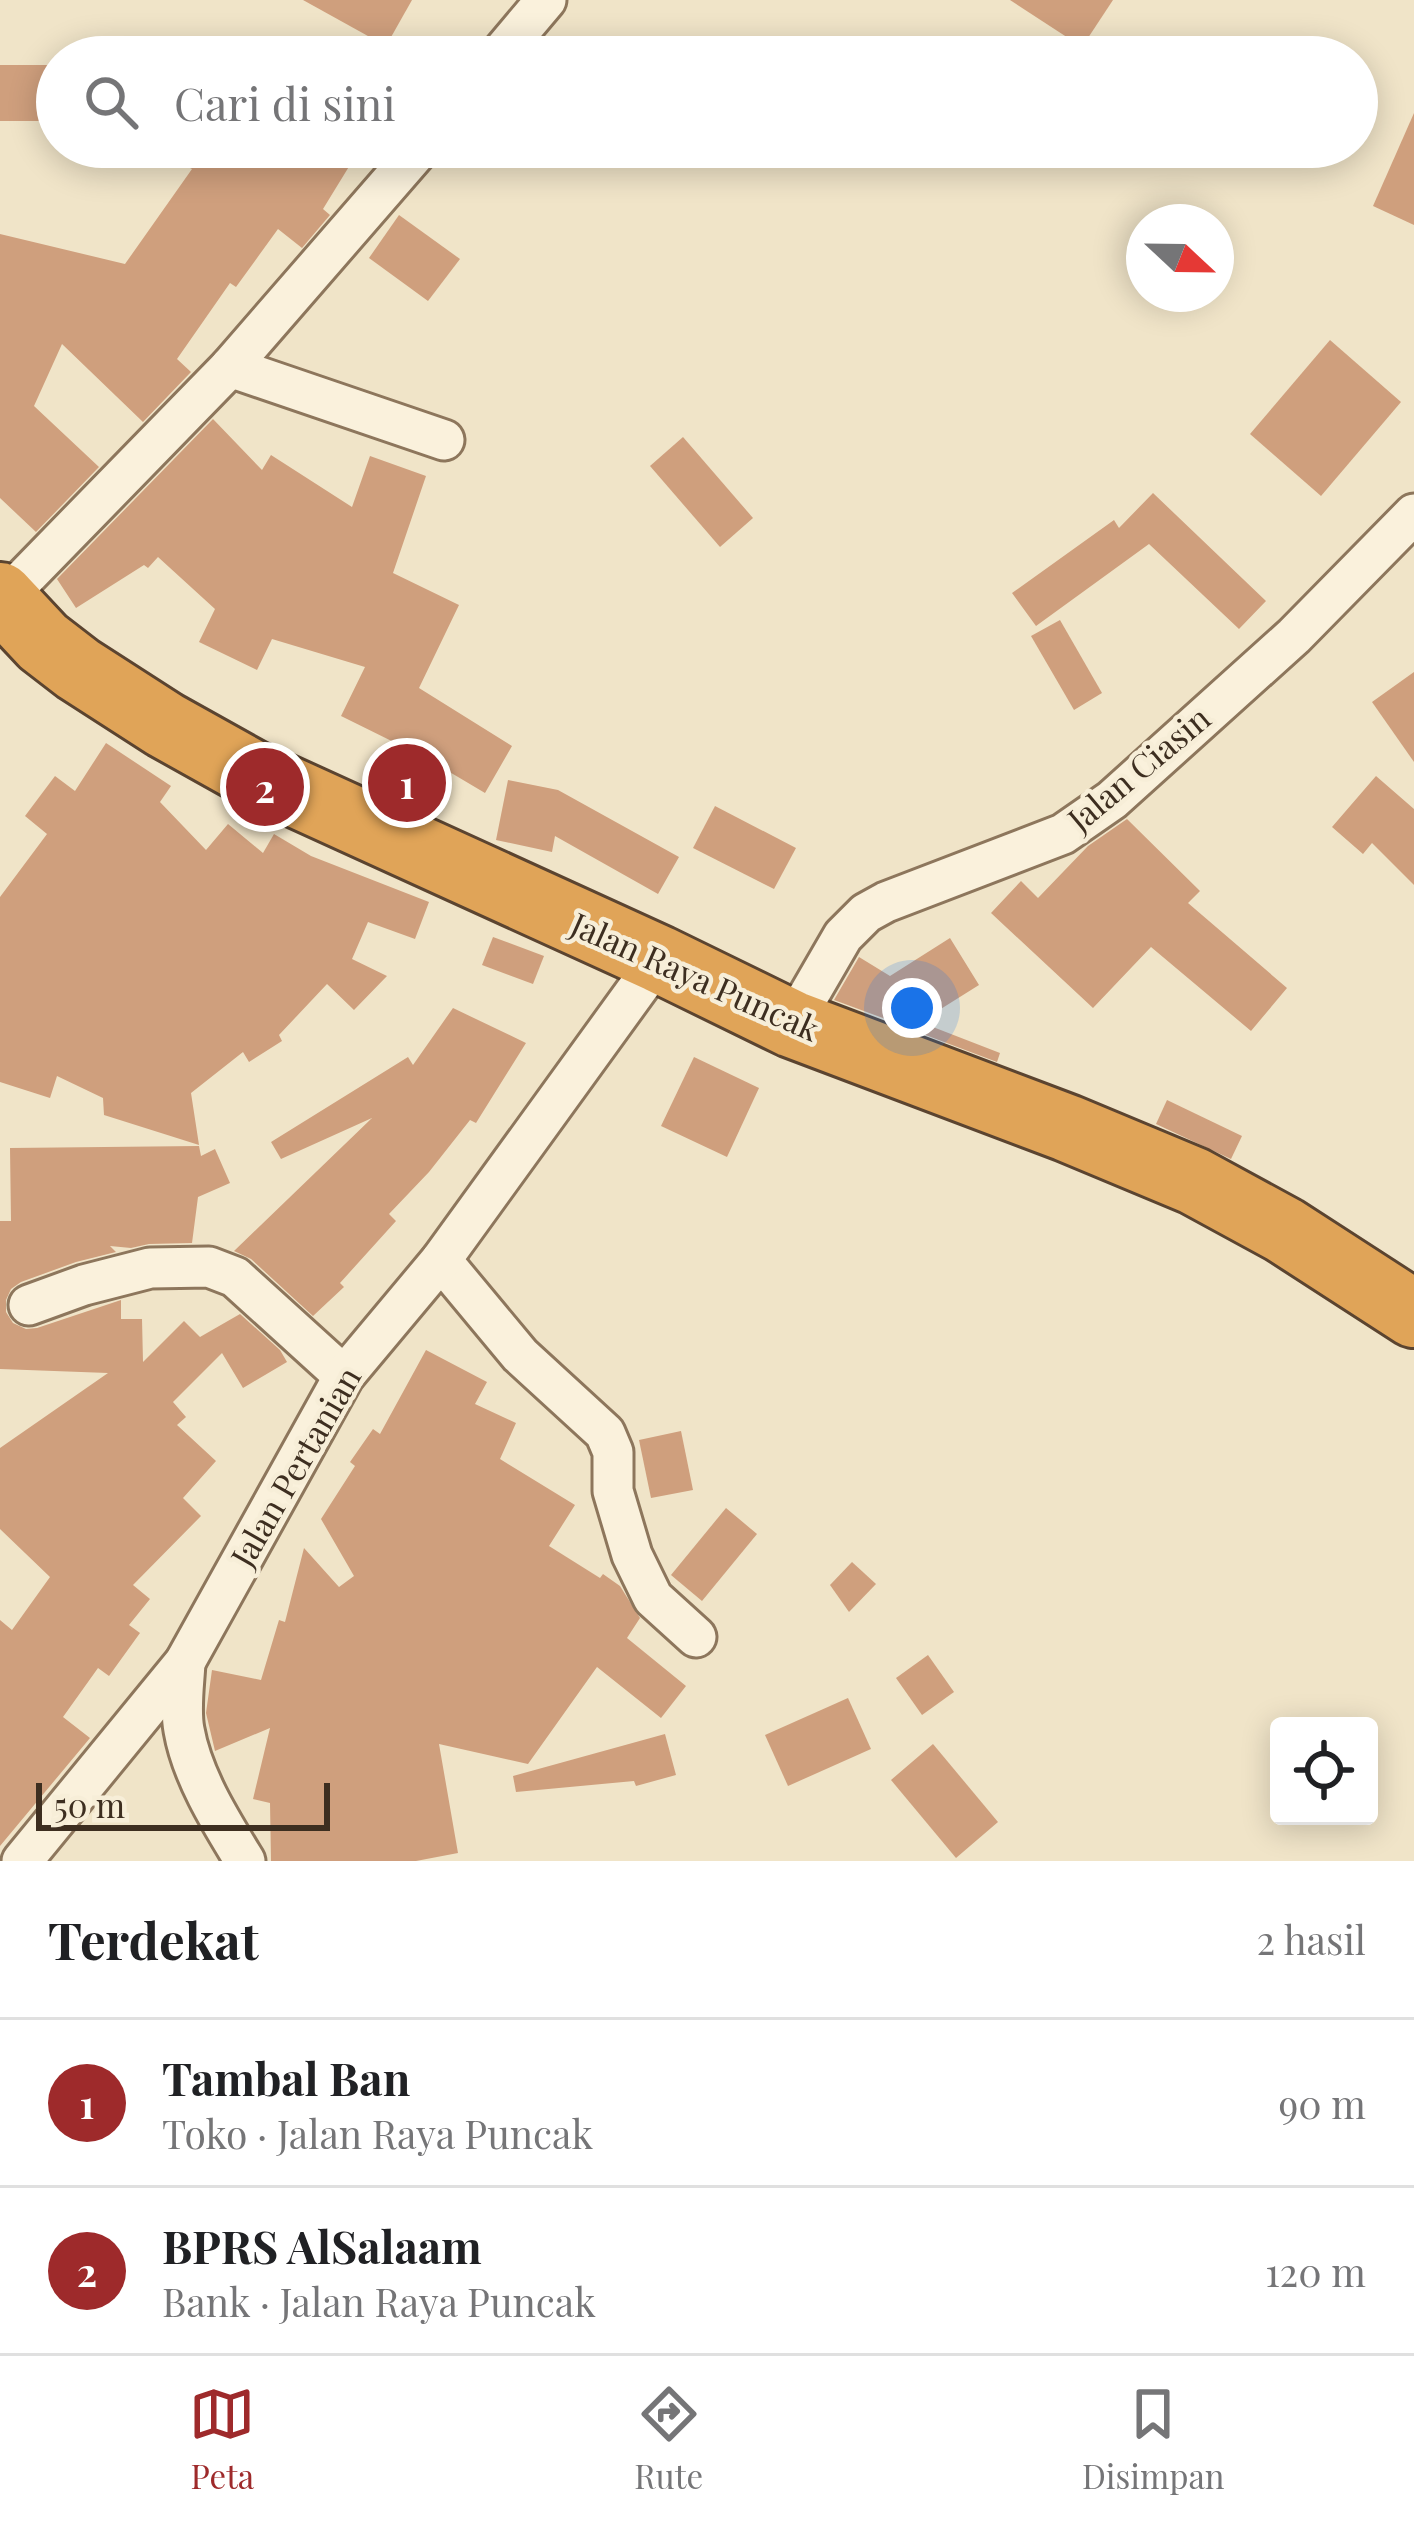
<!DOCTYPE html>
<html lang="id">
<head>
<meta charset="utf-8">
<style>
	:root { --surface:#fff; --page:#f2f2f2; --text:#202124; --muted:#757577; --line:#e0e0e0; --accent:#9e2a2b }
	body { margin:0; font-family:"Playfair Display",serif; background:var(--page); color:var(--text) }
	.controls { position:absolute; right:36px; bottom:36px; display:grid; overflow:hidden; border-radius:12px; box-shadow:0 6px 30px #0003 }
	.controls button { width:108px; height:108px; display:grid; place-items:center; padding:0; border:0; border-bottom:3px solid var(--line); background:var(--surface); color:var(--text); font:60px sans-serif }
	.compass { position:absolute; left:1126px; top:204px; width:108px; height:108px; border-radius:50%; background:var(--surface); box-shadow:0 6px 30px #0003; rotate:112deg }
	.scale { position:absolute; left:36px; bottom:30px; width:294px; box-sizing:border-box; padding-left:12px; border:6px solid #3d2e20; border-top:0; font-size:33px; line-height:42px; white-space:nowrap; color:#3d2e20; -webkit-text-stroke:9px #f7eed8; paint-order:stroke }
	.you { position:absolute; left:912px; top:1008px; width:42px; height:42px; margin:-30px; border:9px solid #fff; border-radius:50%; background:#1a73e8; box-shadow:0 0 0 18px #1a73e833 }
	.badge { display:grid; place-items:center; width:78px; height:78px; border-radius:50%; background:var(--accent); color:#fff; font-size:39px; font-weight:700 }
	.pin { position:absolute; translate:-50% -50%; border:6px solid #fff; box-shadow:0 3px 12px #0006 }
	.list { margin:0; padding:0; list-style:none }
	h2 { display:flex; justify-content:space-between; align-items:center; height:156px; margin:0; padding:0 48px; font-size:51px }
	h2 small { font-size:39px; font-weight:400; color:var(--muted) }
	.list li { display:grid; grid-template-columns:78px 1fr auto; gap:36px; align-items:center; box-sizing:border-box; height:168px; padding:0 48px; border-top:3px solid var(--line) }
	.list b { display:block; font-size:45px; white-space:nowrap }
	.list p { margin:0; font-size:39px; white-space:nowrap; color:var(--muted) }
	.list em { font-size:39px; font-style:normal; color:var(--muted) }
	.icon { flex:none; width:66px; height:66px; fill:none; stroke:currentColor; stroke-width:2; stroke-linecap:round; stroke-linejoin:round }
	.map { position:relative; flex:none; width:1414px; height:1861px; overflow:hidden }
	.search { position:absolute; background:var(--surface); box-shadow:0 6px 30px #0003; left:36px; right:36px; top:36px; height:132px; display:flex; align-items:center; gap:30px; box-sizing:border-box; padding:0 42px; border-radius:66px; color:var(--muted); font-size:45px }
	.sheet { height:492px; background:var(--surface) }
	nav { display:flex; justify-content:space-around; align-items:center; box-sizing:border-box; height:168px; border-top:3px solid var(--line); background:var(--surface); font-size:33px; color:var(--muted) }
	nav a { display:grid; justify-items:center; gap:6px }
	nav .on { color:var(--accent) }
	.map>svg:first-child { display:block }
	.building { fill:#cf9f7d }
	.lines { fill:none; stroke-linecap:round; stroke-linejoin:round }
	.street-casing { stroke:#8d765c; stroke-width:45 }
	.highway-casing { stroke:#5b4430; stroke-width:72 }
	.street { stroke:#faf1dc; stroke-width:39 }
	.highway { stroke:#e0a458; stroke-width:66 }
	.labels { text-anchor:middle; stroke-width:9; stroke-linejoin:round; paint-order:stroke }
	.street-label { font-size:33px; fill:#3d2e20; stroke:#f7eed8 }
</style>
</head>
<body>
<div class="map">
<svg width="1414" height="1861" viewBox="0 0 1414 1861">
	<rect width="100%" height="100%" fill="#f0e4c8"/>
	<g class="building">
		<path d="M 303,0 L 412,0 L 386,46 Z"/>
		<path d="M 1010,0 L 1113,0 L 1082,47 Z"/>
		<rect x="0" y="65" width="57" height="56"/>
		<path d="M 1414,113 L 1414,225 L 1373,206 Z"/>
		<path d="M 202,147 L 361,147 L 323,209 L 330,215 L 302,248 L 278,229 L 236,287 L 230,283 L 177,359 L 191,372 L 143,422 L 62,344 L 34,406 L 99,467 L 36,532 L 0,498 L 0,234 L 125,264 L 192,169 L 188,167 Z"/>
		<path d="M 399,215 L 460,259 L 428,301 L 369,258 Z"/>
		<path d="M 1330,340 L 1401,402 L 1321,496 L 1250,434 Z"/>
		<path d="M 213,419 L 262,470 L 271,455 L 352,507 L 370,456 L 426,476 L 393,573 L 459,605 L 419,688 L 512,746 L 485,793 L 426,758 L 341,716 L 365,667 L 272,639 L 257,670 L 199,642 L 215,609 L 158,557 L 148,568 L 144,565 L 76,608 L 57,579 Z"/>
		<path d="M 683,437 L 753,518 L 720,547 L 650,466 Z"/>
		<path d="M 1153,493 L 1266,601 L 1239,629 L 1149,544 L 1036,626 L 1012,593 L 1114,520 L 1119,528 Z"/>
		<path d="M 1060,620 L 1102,693 L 1074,710 L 1031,636 Z"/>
		<path d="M 1414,672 L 1414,762 L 1372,702 Z"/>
		<path d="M 106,743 L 171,786 L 160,802 L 206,850 L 228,824 L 263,853 L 274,834 L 311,856 L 429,902 L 415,939 L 368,922 L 352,959 L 387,976 L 354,1010 L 327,984 L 279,1035 L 282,1041 L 249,1062 L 243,1052 L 191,1093 L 199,1145 L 104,1115 L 103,1098 L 57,1076 L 50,1098 L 0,1082 L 0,897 L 47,834 L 25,816 L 55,776 L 75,791 Z"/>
		<path d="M 1376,776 L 1414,809 L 1414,885 L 1372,843 L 1363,854 L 1332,827 Z"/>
		<path d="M 508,780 L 558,790 L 679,857 L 658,894 L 555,836 L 552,852 L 496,840 Z"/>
		<path d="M 715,806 L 796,848 L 774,889 L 693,848 Z"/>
		<path d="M 1127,819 L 1200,891 L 1188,903 L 1287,988 L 1251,1031 L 1151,947 L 1093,1008 L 991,913 L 1021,881 L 1038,898 L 1088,846 Z"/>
		<path d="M 493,937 L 544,956 L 533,984 L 482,965 Z"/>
		<path d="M 950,938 L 979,985 L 920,1022 L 1000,1053 L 997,1062 L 915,1031 L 918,1023 L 910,1028 L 834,1000 L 859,957 L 890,976 Z"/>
		<path d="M 453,1008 L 526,1043 L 476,1123 L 470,1120 L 429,1172 L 389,1214 L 396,1221 L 340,1283 L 344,1287 L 313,1316 L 251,1259 L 234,1251 L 372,1118 L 281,1159 L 271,1142 L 408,1057 L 413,1065 Z"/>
		<path d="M 694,1057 L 759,1088 L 727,1157 L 661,1126 Z"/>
		<path d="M 1167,1100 L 1242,1136 L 1231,1159 L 1156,1124 Z"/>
		<path d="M 199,1146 L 201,1156 L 215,1149 L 230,1183 L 198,1197 L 192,1243 L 149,1244 L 131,1248 L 110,1246 L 116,1252 L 76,1262 L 21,1282 L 11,1289 L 6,1300 L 6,1312 L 13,1323 L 26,1329 L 37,1328 L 121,1300 L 121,1319 L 142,1319 L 143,1362 L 184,1321 L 200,1337 L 240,1314 L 280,1350 L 287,1362 L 243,1388 L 222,1353 L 173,1402 L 186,1417 L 177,1425 L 216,1461 L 183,1498 L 201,1516 L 133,1585 L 150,1599 L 129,1625 L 140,1633 L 109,1676 L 98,1668 L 63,1717 L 90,1738 L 0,1846 L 0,1620 L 12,1630 L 50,1577 L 0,1529 L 0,1448 L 108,1373 L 0,1369 L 0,1221 L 11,1221 L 10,1148 Z"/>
		<path d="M 426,1350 L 487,1382 L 475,1404 L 516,1423 L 500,1459 L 575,1505 L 549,1546 L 600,1578 L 603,1574 L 620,1586 L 640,1618 L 627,1638 L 686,1686 L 661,1718 L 597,1667 L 528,1764 L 439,1744 L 458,1853 L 416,1861 L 271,1861 L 270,1803 L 253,1799 L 270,1728 L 215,1751 L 206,1713 L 212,1670 L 261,1680 L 279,1620 L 285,1622 L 304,1548 L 339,1587 L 354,1576 L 321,1519 L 355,1466 L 350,1462 L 373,1429 L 380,1434 Z"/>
		<path d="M 681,1431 L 693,1490 L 651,1498 L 639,1440 Z"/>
		<path d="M 726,1508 L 757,1534 L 702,1601 L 671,1575 Z"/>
		<path d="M 852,1562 L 876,1584 L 849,1612 L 830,1585 Z"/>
		<path d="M 928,1655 L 954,1692 L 922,1715 L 896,1678 Z"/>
		<path d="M 848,1698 L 871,1749 L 788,1786 L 765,1735 Z"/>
		<path d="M 665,1734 L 676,1775 L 636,1786 L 634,1781 L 516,1792 L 513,1776 Z"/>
		<path d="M 933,1744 L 998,1822 L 956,1858 L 891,1780 Z"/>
	</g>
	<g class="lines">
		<defs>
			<g id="street">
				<path d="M 498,57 L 546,0"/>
				<path d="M 230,367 L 444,440"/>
				<path d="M 3,600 L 230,367 L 421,147"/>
				<path d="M 792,1024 L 843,936 L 866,913 L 886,902 L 1063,834 L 1112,800 L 1294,636 L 1414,514"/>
				<path d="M 441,1260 L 520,1355 L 605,1433 L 613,1452 L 613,1491 L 632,1555 L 653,1598 L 696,1637"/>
				<path d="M 29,1305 L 84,1285 L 150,1268 L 209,1267 L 235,1277 L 344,1376"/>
				<path d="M 185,1662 C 184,1684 180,1709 184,1730 C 192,1776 221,1822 245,1861"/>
				<path d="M 22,1861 L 185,1662 L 344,1376 L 441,1260 L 659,959"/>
			</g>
			<path id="highway" d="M 0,596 L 43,642 L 78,669 L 165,725 L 251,773 L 659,959 L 792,1024 L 1067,1128 L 1194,1181 L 1284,1230 L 1414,1314"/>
		</defs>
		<use href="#street" class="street-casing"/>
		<use href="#highway" class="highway-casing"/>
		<use href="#street" class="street"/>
		<use href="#highway" class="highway"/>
	</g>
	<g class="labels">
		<g class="street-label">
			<text transform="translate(1139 769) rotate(-40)" y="12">Jalan Ciasin</text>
			<text transform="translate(695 977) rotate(24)" y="12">Jalan Raya Puncak</text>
			<text transform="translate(296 1467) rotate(-60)" y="12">Jalan Pertanian</text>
		</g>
	</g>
</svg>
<div class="controls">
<button><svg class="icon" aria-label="locate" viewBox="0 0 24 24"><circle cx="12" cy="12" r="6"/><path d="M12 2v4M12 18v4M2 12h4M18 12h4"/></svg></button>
</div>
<svg class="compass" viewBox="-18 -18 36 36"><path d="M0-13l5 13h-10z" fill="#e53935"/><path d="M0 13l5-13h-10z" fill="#757577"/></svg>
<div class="scale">50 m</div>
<div class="you"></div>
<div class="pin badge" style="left:407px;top:783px">1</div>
<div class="pin badge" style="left:265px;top:787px">2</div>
<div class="search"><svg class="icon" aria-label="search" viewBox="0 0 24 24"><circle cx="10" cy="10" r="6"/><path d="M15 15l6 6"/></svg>Cari di sini</div>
</div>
<section class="sheet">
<h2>Terdekat<small>2 hasil</small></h2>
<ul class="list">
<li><span class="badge">1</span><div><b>Tambal Ban</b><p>Toko · Jalan Raya Puncak</p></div><em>90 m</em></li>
<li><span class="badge">2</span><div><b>BPRS AlSalaam</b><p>Bank · Jalan Raya Puncak</p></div><em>120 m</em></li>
</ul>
</section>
<nav>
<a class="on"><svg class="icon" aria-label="map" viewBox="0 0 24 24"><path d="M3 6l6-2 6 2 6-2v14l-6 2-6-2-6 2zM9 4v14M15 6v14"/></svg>Peta</a>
<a><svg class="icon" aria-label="directions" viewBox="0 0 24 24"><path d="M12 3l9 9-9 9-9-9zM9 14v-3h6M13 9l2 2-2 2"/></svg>Rute</a>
<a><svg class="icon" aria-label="saved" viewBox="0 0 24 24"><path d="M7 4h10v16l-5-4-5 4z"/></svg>Disimpan</a>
</nav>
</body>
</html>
